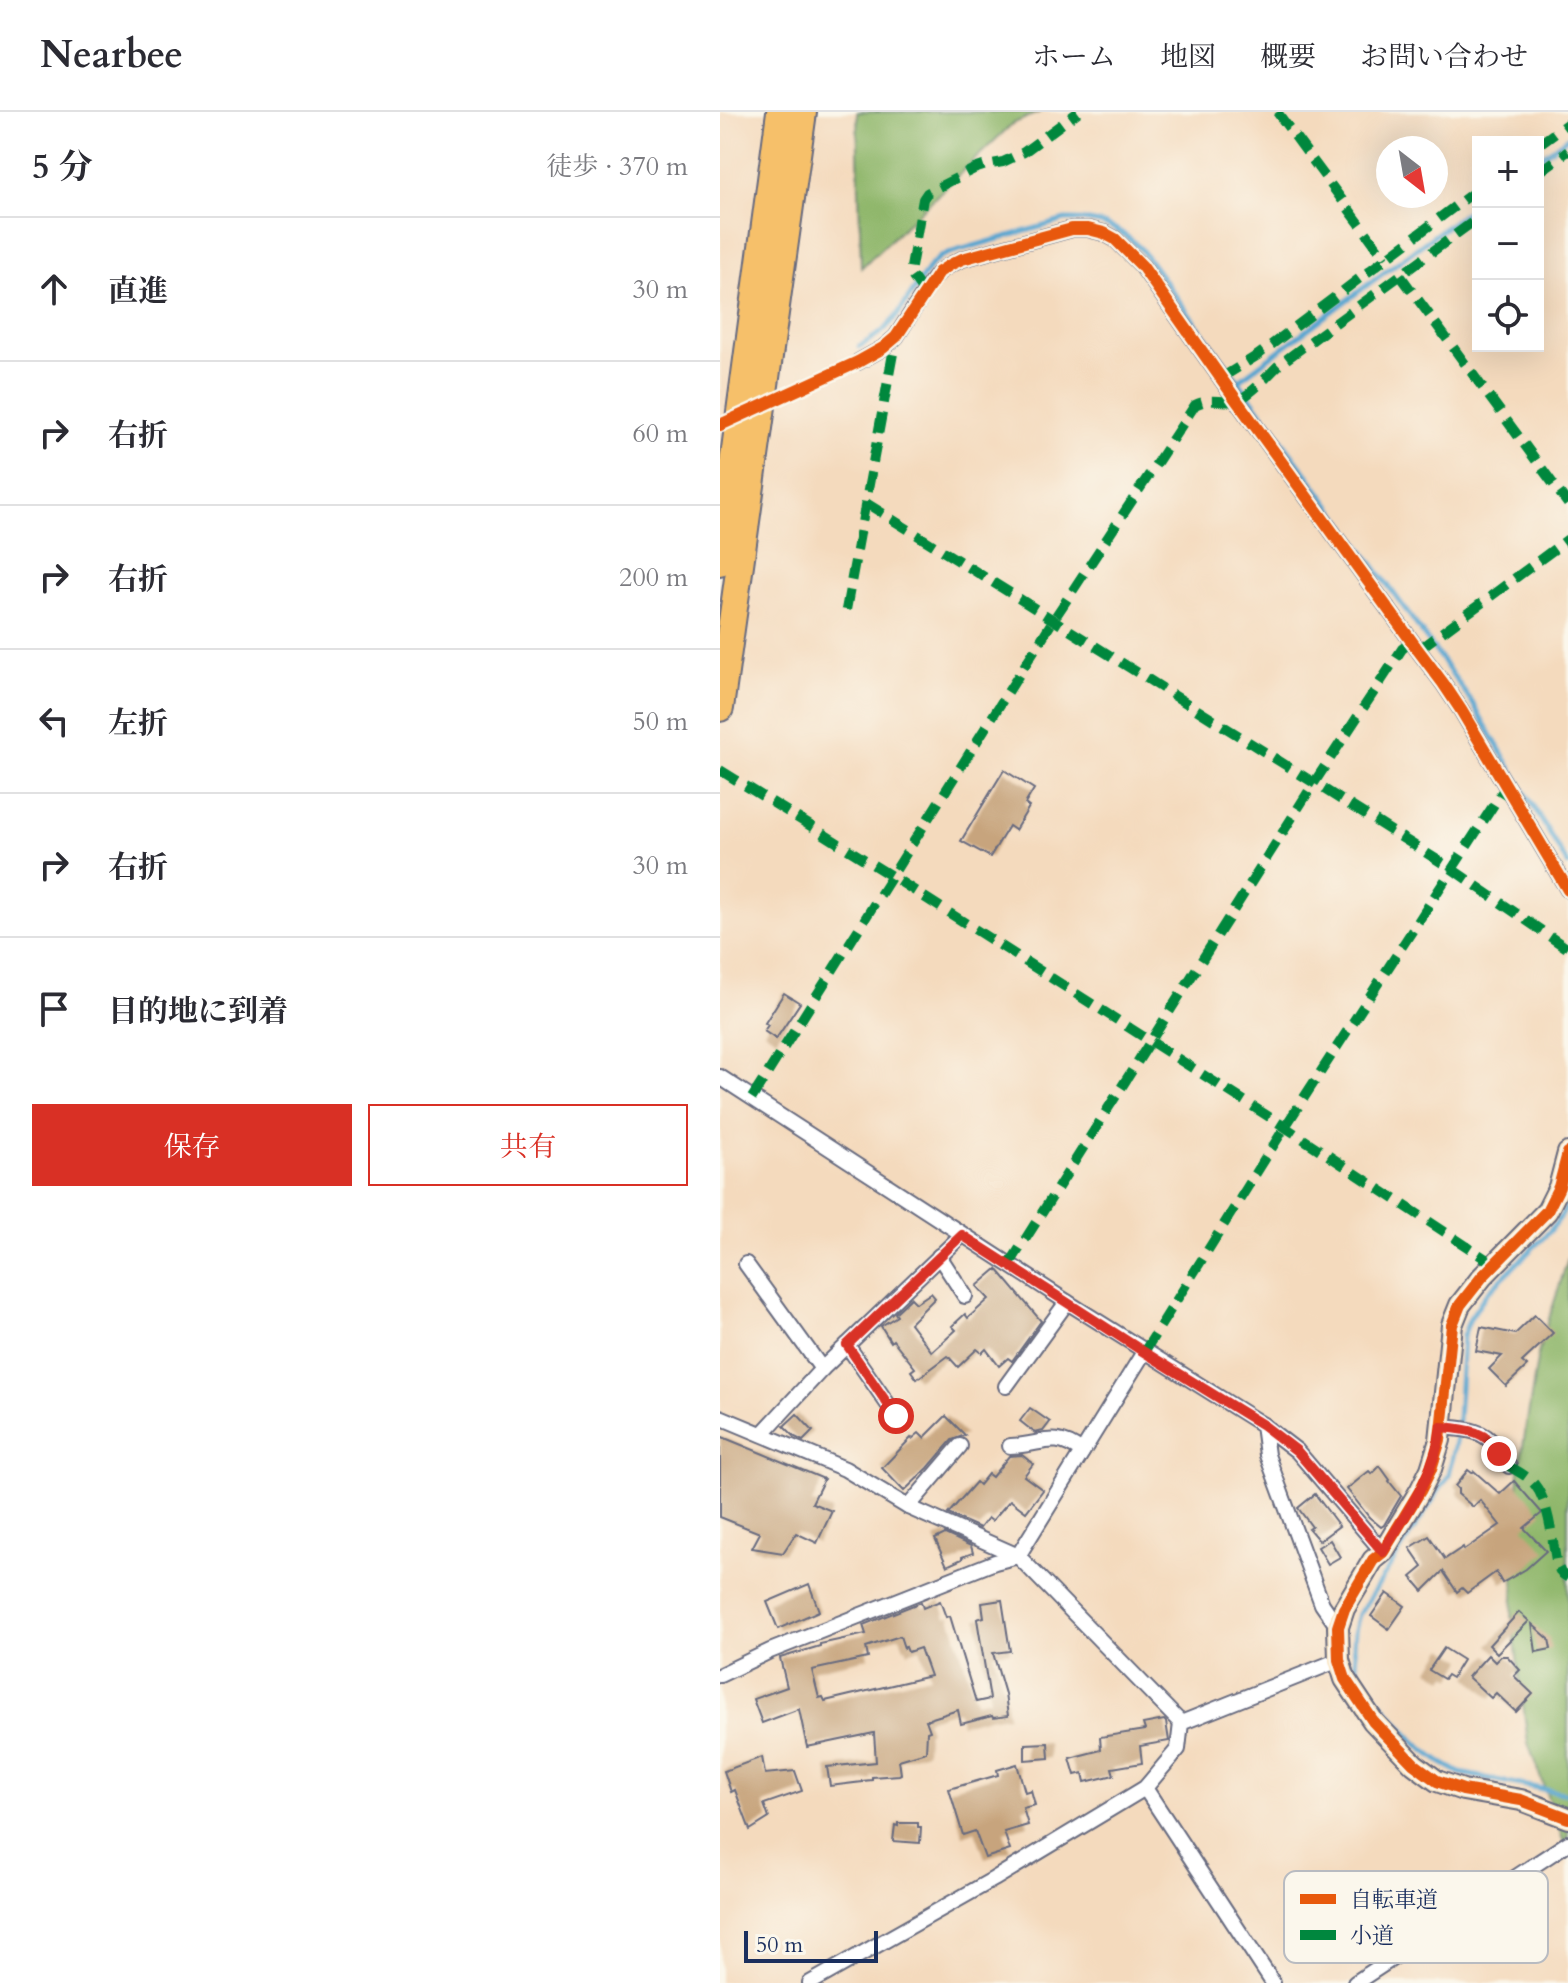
<!DOCTYPE html>
<html lang="ja">
<head>
<meta charset="utf-8">
<style>
	:root { --surface:#fff; --page:#f2f2f3; --text:#2b2b33; --muted:#7c7c81; --line:#e1e1e2; --accent:#d93025 }
	body { margin:0; font-family:Cardo,"Noto Serif JP",serif; background:var(--page); color:var(--text) }
	.controls { position:absolute; right:24px; top:24px; display:grid; overflow:hidden; border-radius:0px; box-shadow:0 8px 32px #0002 }
	.controls button { width:72px; height:72px; display:grid; place-items:center; padding:0; border:0; border-bottom:2px solid var(--line); background:var(--surface); color:var(--text); font:40px sans-serif }
	.compass { position:absolute; left:656px; top:24px; width:72px; height:72px; border-radius:50%; background:var(--surface); box-shadow:0 8px 32px #0002; rotate:149deg }
	.scale { position:absolute; left:24px; bottom:20px; width:134px; box-sizing:border-box; padding-left:8px; border:4px solid #1b2f5e; border-top:0; font-size:22px; line-height:28px; white-space:nowrap; color:#1b2f5e; -webkit-text-stroke:6px #fbf7ec; paint-order:stroke }
	.stop { position:absolute; width:24px; height:24px; margin:-18px; border:6px solid #d93025; border-radius:50%; background:#fff }
	.stop.end { background:#d93025; border-color:#fff; box-shadow:0 2px 8px #0008 }
	.list { margin:0; padding:0; list-style:none }
	h2 { display:flex; justify-content:space-between; align-items:center; height:104px; margin:0; padding:0 32px; font-size:34px }
	h2 small { font-size:26px; font-weight:400; color:var(--muted) }
	.list li { display:grid; grid-template-columns:52px 1fr auto; gap:24px; align-items:center; box-sizing:border-box; height:144px; padding:0 32px; border-top:2px solid var(--line) }
	.list b { display:block; font-size:30px; white-space:nowrap }
	.list em { font-size:26px; font-style:normal; color:var(--muted) }
	.actions { display:flex; gap:16px; padding:24px 32px }
	.actions a { flex:1; padding:18px 0; border:2px solid var(--accent); border-radius:0px; text-align:center; font-size:28px; color:var(--accent) }
	.actions .main { background:var(--accent); color:#fff }
	.icon { flex:none; width:44px; height:44px; fill:none; stroke:currentColor; stroke-width:2; stroke-linecap:round; stroke-linejoin:round }
	.map { position:relative; flex:none; width:848px; height:1871px; overflow:hidden }
	header { display:flex; align-items:center; gap:48px; box-sizing:border-box; height:112px; padding:0 40px; background:var(--surface); border-bottom:2px solid var(--line) }
	header strong { font-size:38px }
	nav { display:flex; gap:44px; margin-inline-start:auto; font-size:28px }
	main { display:flex }
	aside { flex:1; background:var(--surface) }
	.map>svg:first-child { display:block }
	.forest { fill:#90b76c; stroke:#567365; stroke-width:2 }
	.lines { fill:none; stroke-linecap:round; stroke-linejoin:round }
	.stream { stroke:#56a5d0; stroke-width:5 }
	.building { fill:#c7a47d; fill-rule:evenodd }
	.street-tunnel { stroke:#c9b8aa; stroke-width:14; stroke-dasharray:14 7; stroke-linecap:butt }
	.street-casing { stroke:#676b7f; stroke-width:18 }
	.secondary-casing { stroke:#676b7f; stroke-width:24 }
	.highway-casing { stroke:#676b7f; stroke-width:30 }
	.street { stroke:#fff; stroke-width:14 }
	.secondary { stroke:#fbe6c4; stroke-width:20 }
	.highway { stroke:#f6c06b; stroke-width:26 }
	.quiet { stroke:#00873e; stroke-width:10; stroke-dasharray:20 10; stroke-linecap:butt }
	.cycleway-casing { stroke:#fbf7ec; stroke-width:17 }
	.cycleway { stroke:#e8590c; stroke-width:12 }
	.route { stroke:#d93025; stroke-width:10 }
	.key { fill:#fbf7ec; stroke:#b8bbc1; stroke-width:2 }
	.key-label { font-size:22px; fill:#1b2f5e }
</style>
</head>
<body>
<header>
<strong>Nearbee</strong>
<nav><a>ホーム</a><a>地図</a><a>概要</a><a>お問い合わせ</a></nav>
</header>
<main>
<aside>
<h2>5 分<small>徒歩 · 370 m</small></h2>
<ul class="list">
<li><svg class="icon" aria-label="ahead" viewBox="0 0 24 24"><path d="M12 20V5M6 11l6-6 6 6"/></svg><div><b>直進</b></div><em>30 m</em></li>
<li><svg class="icon" aria-label="right" viewBox="0 0 24 24"><path d="M7 20v-9h11M14 6l5 5-5 5"/></svg><div><b>右折</b></div><em>60 m</em></li>
<li><svg class="icon" aria-label="right" viewBox="0 0 24 24"><path d="M7 20v-9h11M14 6l5 5-5 5"/></svg><div><b>右折</b></div><em>200 m</em></li>
<li><svg class="icon" aria-label="left" viewBox="0 0 24 24"><path d="M17 20v-9H6M10 6l-5 5 5 5"/></svg><div><b>左折</b></div><em>50 m</em></li>
<li><svg class="icon" aria-label="right" viewBox="0 0 24 24"><path d="M7 20v-9h11M14 6l5 5-5 5"/></svg><div><b>右折</b></div><em>30 m</em></li>
<li><svg class="icon" aria-label="arrive" viewBox="0 0 24 24"><path d="M6 21V4h12l-3 4 3 4H6"/></svg><div><b>目的地に到着</b></div></li>
</ul>
<div class="actions"><a class="main">保存</a><a>共有</a></div>
</aside>
<div class="map">
<svg width="848" height="1871" viewBox="0 0 848 1871">
	<rect width="100%" height="100%" fill="#fbf7ec"/>
	<filter id="ink" filterUnits="userSpaceOnUse"><feTurbulence type="fractalNoise" baseFrequency=".0125" numOctaves="2"/><feDisplacementMap in="SourceGraphic" scale="16" xChannelSelector="R" yChannelSelector="G"/><feConvolveMatrix kernelMatrix="1 2 1 2 8 2 1 2 1" color-interpolation-filters="sRGB"/></filter>
	<filter id="wash" filterUnits="userSpaceOnUse"><feTurbulence type="fractalNoise" baseFrequency=".006" numOctaves="4" result="noise"/><feDisplacementMap in="SourceGraphic" scale="32" xChannelSelector="R" yChannelSelector="G"/><feGaussianBlur stdDeviation="1.8" result="paint"/><feColorMatrix in="noise" values="0 0 0 0 0 0 0 0 0 0 0 0 0 0 0 0 0 1.4 0 .05"/><feComposite in="paint" operator="in"/></filter>
	<g filter="url(#wash)">
		<rect width="100%" height="100%" fill="#f4dabd"/>
		<g class="forest">
			<path d="M 137,0 L 320,0 L 292,12 L 141,156 Z"/>
			<path d="M 848,1146 L 848,1734 L 843,1728 L 808,1631 L 792,1505 L 799,1358 L 818,1242 Z"/>
		</g>
		<g class="lines">
			<g class="stream">
				<path d="M 818,47 L 848,25"/>
				<path d="M 139,235 L 163,219 L 176,205 L 210,154 L 220,145 L 229,141 L 345,108 C 379,107 397,113 421,137 L 623,411 L 750,587 L 848,753"/>
				<path d="M 519,268 L 758,91"/>
				<path d="M 848,1091 L 842,1103 L 830,1119 L 766,1182 L 750,1206 L 743,1224 L 737,1325 L 729,1363 L 639,1502 L 635,1518 L 634,1535 L 637,1555 L 646,1573 L 694,1629 L 708,1641 L 720,1650 L 740,1661 L 848,1682"/>
			</g>
		</g>
		<g id="blocks">
			<g class="building">
				<path d="M 284,658 L 314,677 L 305,692 L 309,695 L 295,718 L 289,714 L 270,745 L 241,729 Z"/>
				<path d="M 64,881 L 80,891 L 56,927 L 44,919 L 48,913 L 45,911 Z"/>
				<path d="M 277,1157 L 321,1209 L 292,1249 L 288,1246 L 279,1254 L 266,1237 L 262,1241 L 257,1237 L 238,1255 L 228,1244 L 197,1267 L 191,1259 L 195,1256 L 173,1228 L 171,1230 L 161,1214 L 177,1204 L 175,1201 L 191,1186 L 196,1191 L 211,1181 L 215,1186 L 190,1211 L 212,1240 L 236,1218 L 232,1214 L 245,1202 L 248,1206 L 269,1187 L 257,1174 Z"/>
				<path d="M 815,1203 L 833,1221 L 802,1250 L 807,1254 L 786,1274 L 769,1257 L 782,1244 L 756,1239 L 761,1215 L 795,1222 Z"/>
				<path d="M 310,1296 L 330,1310 L 323,1319 L 315,1321 L 300,1309 Z"/>
				<path d="M 77,1302 L 93,1319 L 83,1329 L 75,1325 L 64,1314 Z"/>
				<path d="M 226,1304 L 245,1323 L 232,1328 L 208,1356 L 184,1379 L 162,1356 L 191,1326 L 192,1327 L 199,1321 L 204,1326 Z"/>
				<path d="M 0,1324 L 104,1367 L 92,1391 L 112,1399 L 97,1431 L 76,1421 L 63,1441 L 32,1436 L 40,1421 L 0,1405 Z"/>
				<path d="M 302,1343 L 313,1352 L 304,1364 L 323,1378 L 306,1400 L 290,1388 L 272,1409 L 268,1406 L 260,1416 L 228,1402 L 256,1370 L 259,1373 L 268,1362 L 272,1365 L 289,1344 Z"/>
				<path d="M 660,1354 L 670,1368 L 669,1369 L 681,1384 L 664,1413 L 661,1415 L 649,1405 L 627,1377 L 649,1359 L 652,1362 Z"/>
				<path d="M 748,1358 L 752,1361 L 754,1359 L 780,1382 L 794,1369 L 822,1401 L 804,1416 L 826,1439 L 806,1457 L 782,1471 L 776,1460 L 747,1481 L 742,1476 L 737,1480 L 723,1459 L 703,1479 L 691,1465 L 703,1455 L 690,1436 L 709,1424 L 725,1447 L 743,1435 L 744,1438 L 780,1413 L 760,1388 L 753,1395 L 738,1382 L 738,1377 L 735,1374 Z"/>
				<path d="M 595,1382 L 619,1414 L 599,1429 L 589,1417 L 592,1415 L 578,1396 Z"/>
				<path d="M 225,1422 L 251,1434 L 253,1441 L 242,1445 L 242,1447 L 227,1454 L 215,1427 Z"/>
				<path d="M 610,1428 L 620,1445 L 608,1452 L 598,1435 Z"/>
				<path d="M 89,1472 L 99,1499 L 58,1517 L 47,1490 Z"/>
				<path d="M 667,1481 L 685,1494 L 669,1517 L 651,1504 Z"/>
				<path d="M 282,1488 L 290,1539 L 273,1541 L 285,1582 L 288,1604 L 273,1606 L 272,1604 L 241,1612 L 238,1598 L 206,1608 L 210,1619 L 207,1620 L 206,1640 L 179,1648 L 181,1662 L 179,1663 L 152,1665 L 152,1668 L 142,1669 L 142,1670 L 110,1674 L 107,1655 L 156,1650 L 154,1621 L 87,1635 L 79,1597 L 42,1611 L 33,1587 L 67,1575 L 60,1546 L 100,1534 L 100,1532 L 146,1522 L 143,1513 L 201,1490 L 203,1496 L 220,1489 L 226,1505 L 230,1504 L 256,1590 L 270,1587 L 257,1507 L 264,1505 L 262,1491 ZM 180,1524 L 184,1536 L 186,1535 L 188,1540 L 200,1536 L 210,1564 L 105,1589 L 103,1585 L 99,1586 L 92,1558 L 148,1546 L 146,1535 Z"/>
				<path d="M 799,1500 L 809,1509 L 777,1541 L 769,1533 Z"/>
				<path d="M 812,1512 L 829,1527 L 831,1537 L 816,1540 Z"/>
				<path d="M 724,1536 L 743,1548 L 732,1566 L 727,1563 L 724,1567 L 709,1558 Z"/>
				<path d="M 768,1543 L 775,1550 L 781,1544 L 787,1544 L 800,1558 L 794,1564 L 813,1582 L 796,1600 L 776,1581 L 771,1586 L 748,1565 Z"/>
				<path d="M 444,1608 L 446,1610 L 449,1629 L 420,1634 L 422,1651 L 392,1656 L 394,1663 L 365,1670 L 363,1661 L 355,1663 L 350,1646 L 381,1638 L 380,1625 L 425,1618 L 423,1612 Z"/>
				<path d="M 328,1631 L 329,1646 L 305,1648 L 305,1632 Z"/>
				<path d="M 42,1645 L 45,1662 L 75,1659 L 82,1679 L 44,1692 L 49,1706 L 30,1718 L 15,1678 L 11,1680 L 4,1659 Z"/>
				<path d="M 297,1652 L 305,1680 L 311,1678 L 315,1693 L 303,1696 L 308,1713 L 284,1720 L 290,1738 L 265,1746 L 255,1719 L 243,1723 L 229,1677 L 278,1663 L 277,1658 Z"/>
				<path d="M 178,1711 L 198,1711 L 198,1715 L 201,1715 L 200,1731 L 173,1729 L 175,1713 L 178,1714 Z"/>
			</g>
		</g>
	</g>
	<g filter="url(#ink)">
		<use href="#blocks" fill-opacity="0" stroke="#676b7f" stroke-width="2"/>
		<g class="lines">
			<path class="street-tunnel" d="M 40,295 L 138,250"/>
			<defs>
				<g id="street">
					<path d="M 138,250 L 163,236 L 176,225 L 212,169 L 219,160 L 230,153 L 242,147 L 352,117 L 368,117 L 384,121 L 395,127 L 422,154 L 517,289 L 698,538 L 723,571 L 741,598 L 848,778"/>
					<path d="M 0,965 L 347,1190 L 543,1313 L 547,1343 L 602,1492 L 618,1515"/>
					<path d="M 219,1144 L 245,1184"/>
					<path d="M 26,1152 L 102,1257"/>
					<path d="M 127,1233 L 176,1304"/>
					<path d="M 286,1274 L 347,1190"/>
					<path d="M 0,1305 L 125,1357 L 188,1395 L 298,1444 L 461,1611"/>
					<path d="M 543,1313 L 577,1339 L 663,1440"/>
					<path d="M 721,1315 C 739,1317 763,1316 774,1333 C 780,1340 782,1348 789,1354"/>
					<path d="M 42,1322 L 102,1257 L 242,1123"/>
					<path d="M 290,1334 C 322,1334 332,1318 362,1340"/>
					<path d="M 188,1395 L 240,1334"/>
					<path d="M 0,1563 L 50,1539 L 275,1450 L 298,1444 L 424,1240"/>
					<path d="M 425,1676 L 553,1871"/>
					<path d="M 90,1871 L 274,1767 L 425,1676 L 458,1637 L 461,1611 L 619,1548"/>
					<path d="M 635,1871 L 848,1731"/>
				</g>
				<path id="secondary" d="M 848,1041 L 839,1075 L 827,1099 L 762,1165 L 740,1193 L 732,1213 L 720,1328 L 711,1357 L 700,1379 L 663,1440 L 653,1448 L 624,1497 L 618,1515 L 619,1548 L 625,1567 L 653,1609 L 694,1652 L 717,1669 L 743,1678 L 801,1688 L 848,1706"/>
				<g id="highway">
					<path d="M 0,450 L 60,0"/>
					<path d="M 0,596 L 83,0"/>
				</g>
			</defs>
			<use href="#street" class="street-casing"/>
			<use href="#secondary" class="secondary-casing"/>
			<use href="#highway" class="highway-casing"/>
			<use href="#street" class="street"/>
			<use href="#secondary" class="secondary"/>
			<use href="#highway" class="highway"/>
			<g class="quiet">
				<path d="M 557,0 L 665,146"/>
				<path d="M 818,33 L 848,11"/>
				<path d="M 818,61 L 848,39"/>
				<path d="M 680,163 L 848,392"/>
				<path d="M 204,181 L 190,161 L 203,87 L 207,81 L 254,57 L 266,53 L 283,50 L 304,40 L 358,0"/>
				<path d="M 501,266 L 538,243 L 758,77"/>
				<path d="M 146,391 L 732,757 L 848,837"/>
				<path d="M 126,498 L 176,225"/>
				<path d="M 698,538 L 848,427"/>
				<path d="M 0,658 L 173,765 L 565,1015 L 775,1153"/>
				<path d="M 32,986 L 334,507 L 475,293 C 491,285 498,291 514,289 C 528,287 549,262 560,252 L 758,106"/>
				<path d="M 289,1153 L 594,671 L 682,537 L 692,529"/>
				<path d="M 424,1240 L 565,1015 L 786,674"/>
				<path d="M 789,1354 C 798,1360 808,1364 815,1373 C 830,1392 832,1430 837,1453 L 841,1461 L 848,1466"/>
			</g>
			<defs>
				<g id="cycleway">
					<path d="M 0,313 L 138,250 L 163,236 L 176,225 L 219,160 L 230,153 L 242,147 L 352,117 L 368,117 L 384,121 L 395,127 L 422,154 L 517,289 L 698,538 L 723,571 L 741,598 L 848,778"/>
					<path d="M 848,1041 L 839,1075 L 827,1099 L 762,1165 L 740,1193 L 732,1213 L 720,1328 L 711,1357 L 700,1379 L 663,1440 L 653,1448 L 624,1497 L 618,1515 L 619,1548 L 625,1567 L 653,1609 L 694,1652 L 717,1669 L 743,1678 L 801,1688 L 848,1706"/>
				</g>
			</defs>
			<use href="#cycleway" class="cycleway-casing"/>
			<use href="#cycleway" class="cycleway"/>
		</g>
	</g>
	<g class="lines" filter="url(#ink)">
		<path class="route" d="M 176,1304 L 127,1233 L 242,1123 L 424,1240 L 543,1313 L 577,1339 L 663,1440 C 687,1400 715,1362 721,1315 C 745,1317 768,1318 779,1342"/>
	</g>
	<rect x="564" y="1759" width="264" height="92" rx="12" class="key"/>
	<rect x="580" y="1782" width="36" height="10" fill="#e8590c"/>
	<rect x="580" y="1818" width="36" height="10" fill="#00873e"/>
	<g class="key-label">
		<text x="630" y="1795">自転車道</text>
		<text x="630" y="1831">小道</text>
	</g>
</svg>
<div class="controls">
<button>+</button>
<button>−</button>
<button><svg class="icon" aria-label="locate" viewBox="0 0 24 24"><circle cx="12" cy="12" r="6"/><path d="M12 2v4M12 18v4M2 12h4M18 12h4"/></svg></button>
</div>
<svg class="compass" viewBox="-18 -18 36 36"><path d="M0-13l5 13h-10z" fill="#e53935"/><path d="M0 13l5-13h-10z" fill="#7c7c81"/></svg>
<div class="scale">50 m</div>
<div class="stop" style="left:176px;top:1304px"></div>
<div class="stop end" style="left:779px;top:1342px"></div>
</div>
</main>
</body>
</html>
